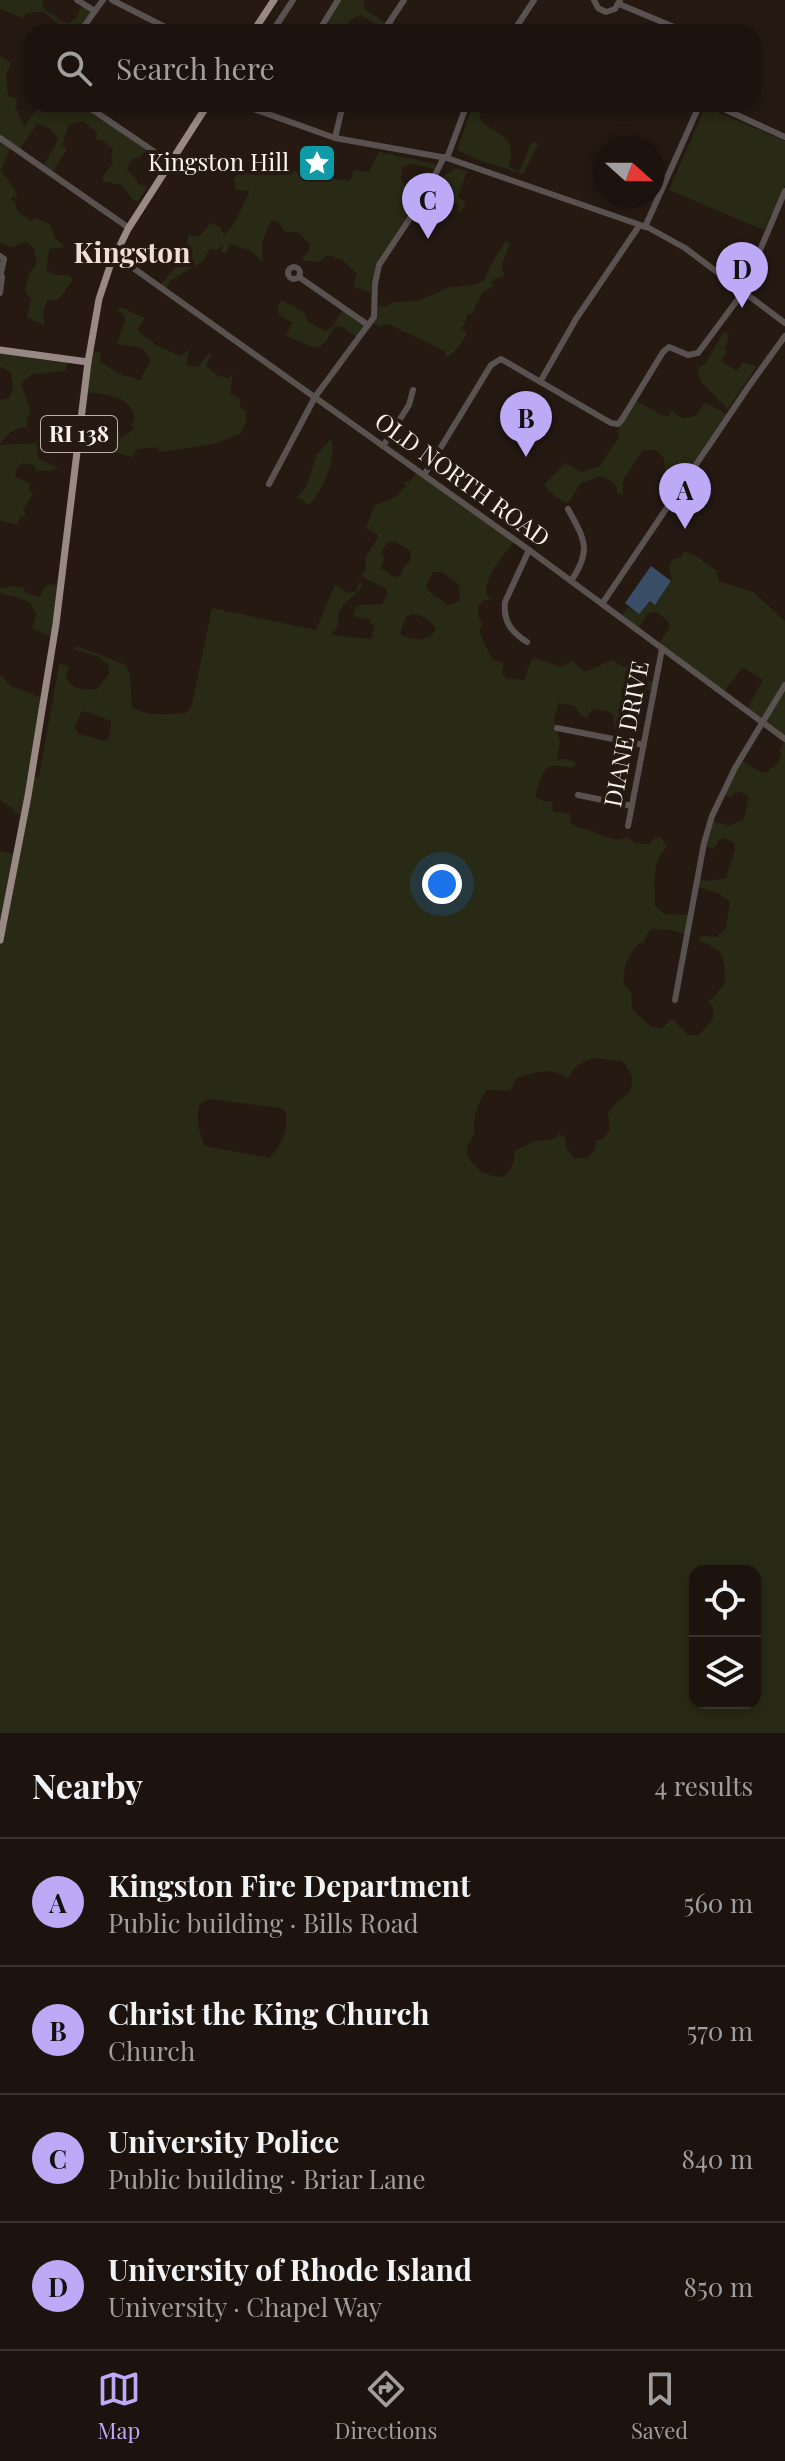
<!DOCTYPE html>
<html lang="en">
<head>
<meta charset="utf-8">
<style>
	:root { --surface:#1c130e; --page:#251c17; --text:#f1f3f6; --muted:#a09e9e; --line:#3a322e; --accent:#bcaaf6 }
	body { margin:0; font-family:"Playfair Display",serif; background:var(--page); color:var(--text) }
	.controls { position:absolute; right:24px; bottom:24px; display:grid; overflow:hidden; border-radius:16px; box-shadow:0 4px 12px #0003 }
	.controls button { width:72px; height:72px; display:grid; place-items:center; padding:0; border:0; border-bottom:2px solid var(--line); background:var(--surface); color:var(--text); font:40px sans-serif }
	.compass { position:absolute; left:593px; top:136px; width:72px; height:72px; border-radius:50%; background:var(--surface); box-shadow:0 4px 12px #0003; rotate:111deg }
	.you { position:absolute; left:442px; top:884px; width:28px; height:28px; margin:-20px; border:6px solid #fff; border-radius:50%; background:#1a73e8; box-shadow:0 0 0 12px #1a73e833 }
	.badge { display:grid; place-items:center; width:52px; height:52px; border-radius:50%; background:var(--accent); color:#111; font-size:26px; font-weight:700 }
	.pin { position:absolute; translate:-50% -66px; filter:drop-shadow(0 2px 4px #0008) }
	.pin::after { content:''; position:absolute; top:42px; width:28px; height:24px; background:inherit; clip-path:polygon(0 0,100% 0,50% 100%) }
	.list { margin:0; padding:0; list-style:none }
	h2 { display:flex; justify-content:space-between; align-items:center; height:104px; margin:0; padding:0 32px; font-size:34px }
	h2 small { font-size:26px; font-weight:400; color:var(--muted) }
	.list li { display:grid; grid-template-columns:52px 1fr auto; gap:24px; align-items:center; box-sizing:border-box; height:128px; padding:0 32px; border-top:2px solid var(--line) }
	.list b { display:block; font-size:30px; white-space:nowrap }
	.list p { margin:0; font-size:26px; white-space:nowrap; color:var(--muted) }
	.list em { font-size:26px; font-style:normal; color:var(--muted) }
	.icon { flex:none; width:44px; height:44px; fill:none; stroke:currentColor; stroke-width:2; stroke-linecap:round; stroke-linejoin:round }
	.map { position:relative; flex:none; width:785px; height:1733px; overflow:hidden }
	.search { position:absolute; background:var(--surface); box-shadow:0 4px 12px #0003; left:24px; right:24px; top:24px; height:88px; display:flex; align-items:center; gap:20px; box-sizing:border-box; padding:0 28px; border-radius:24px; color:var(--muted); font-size:30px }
	.sheet { height:616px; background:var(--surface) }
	nav { display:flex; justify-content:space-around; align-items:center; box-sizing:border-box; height:112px; border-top:2px solid var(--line); background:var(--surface); font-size:22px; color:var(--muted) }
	nav a { display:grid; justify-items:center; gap:4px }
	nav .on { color:var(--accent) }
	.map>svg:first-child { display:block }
	.green { fill:#282a15; fill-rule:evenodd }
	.water { fill:#3b4e67 }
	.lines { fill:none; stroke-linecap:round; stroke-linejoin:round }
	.minor { stroke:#5a5250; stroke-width:6 }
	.major { stroke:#998985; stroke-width:7 }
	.labels { text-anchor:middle; stroke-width:8; stroke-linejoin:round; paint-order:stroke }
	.shield { fill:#251912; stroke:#bcb2ab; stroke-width:2 }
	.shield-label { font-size:22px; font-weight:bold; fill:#fcf3ed }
	.poi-label { font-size:24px; fill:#fcf3ed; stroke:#251912; text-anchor:end }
	.street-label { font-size:24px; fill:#fcf3ed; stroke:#251912 }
	.quarter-label { font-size:28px; font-weight:bold; fill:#f0ded4; stroke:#251912 }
</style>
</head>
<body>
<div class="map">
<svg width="785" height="1733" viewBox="0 0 785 1733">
	<rect width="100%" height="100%" fill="#251912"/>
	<g class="green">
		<path d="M 0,0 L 44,0 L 42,2 L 45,10 L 66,23 C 76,22 79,13 82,4 L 95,11 L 80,32 L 65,32 C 59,24 51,18 44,12 L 26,13 L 23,18 L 0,9 Z"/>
		<path d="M 338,0 L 364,0 L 364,9 L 401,32 L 381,32 L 382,28 L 361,15 C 352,17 346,24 343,32 L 318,32 Z"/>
		<path d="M 0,56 L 11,63 L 6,73 L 8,96 L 17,99 L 15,106 L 24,127 L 40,104 L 94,104 L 92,108 L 148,147 L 141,157 L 132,159 L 127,169 L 139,184 L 147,187 L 138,202 L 132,199 L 122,185 L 102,181 L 103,176 L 113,163 L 111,158 L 113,149 L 104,141 L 96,139 L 97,132 L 82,121 L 69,125 L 62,145 L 67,149 L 52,172 L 43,166 L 58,140 C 54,130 47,126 37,124 L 19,150 L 11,146 L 1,171 L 15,190 L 17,199 L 14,196 L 11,200 L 15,202 L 17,211 L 31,221 L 37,218 L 50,224 L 55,238 L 65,247 L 49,249 L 46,270 L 56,275 L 69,275 L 73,280 L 58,300 L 47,301 C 43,308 42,317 45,325 L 28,318 L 27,314 L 32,300 L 25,291 L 29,274 L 37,264 L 34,249 L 26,241 L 11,248 L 0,243 Z"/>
		<path d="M 473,105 L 478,107 L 481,121 C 502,137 517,137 509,167 L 519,172 L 531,144 L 535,142 L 538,144 L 523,174 L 478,160 L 457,150 Z"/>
		<path d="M 705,107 L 785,141 L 785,185 L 764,230 L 669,190 Z"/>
		<path d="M 379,152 L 435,164 L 435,169 L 410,164 L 402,167 L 401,179 L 405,186 L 423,191 L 377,263 L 371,292 L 353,287 L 357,273 L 342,260 L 328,255 L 319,262 L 304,261 L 302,258 L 309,250 L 309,243 L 297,232 L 285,232 L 277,221 L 271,220 L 262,243 L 263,262 L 249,250 L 227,243 L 230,246 L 225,254 L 220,251 L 224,244 L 217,250 L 210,249 L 203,261 L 171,280 L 166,289 L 159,287 L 183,257 L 189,235 L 199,237 L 210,223 L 220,227 L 224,235 C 238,222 241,207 250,191 L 236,190 L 234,178 C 244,168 257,170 265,158 C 278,162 291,171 307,175 L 315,170 L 332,175 L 335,179 L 350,181 L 354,170 L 369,172 Z"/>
		<path d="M 456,168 L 470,172 L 466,174 L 458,197 L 465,201 L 464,208 L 457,213 L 458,205 L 441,195 L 435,199 L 430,196 L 438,180 Z"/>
		<path d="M 506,240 L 510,245 L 502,263 L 502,270 L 505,272 L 502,277 L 491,280 L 493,286 L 482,293 L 472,314 L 468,314 L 462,329 L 467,333 C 461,343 457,351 447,357 L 444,351 L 391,325 L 384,324 L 380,327 L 371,323 L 376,306 L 386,307 L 392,302 L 418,301 L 450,287 L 472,285 L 484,281 C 486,272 500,250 506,240 Z"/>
		<path d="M 282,300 L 304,312 L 307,321 L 325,331 L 332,328 L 343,309 L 367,324 L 358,338 L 342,327 L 335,326 L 324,344 L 315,348 L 286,336 L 292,323 L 279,315 L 278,305 Z"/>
		<path d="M 120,307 L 145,318 L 137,330 L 156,345 L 180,356 L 189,350 L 186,365 L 198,367 L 209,353 L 211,354 L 206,366 L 218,376 L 229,378 L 233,373 L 230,393 L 240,399 L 240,407 L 247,411 L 246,422 L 240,434 L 213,444 L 161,452 L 156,447 L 137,449 L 132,457 L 114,452 L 111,445 L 102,447 L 79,444 L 81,422 L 101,424 L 110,415 L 116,417 L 120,438 L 135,429 L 131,425 L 135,420 C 132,394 105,395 85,392 L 91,351 L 101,352 L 100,362 L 122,375 L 140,380 L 151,360 L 142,348 L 117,344 L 125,321 L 123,314 L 118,311 Z"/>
		<path d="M 724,331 L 729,335 L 725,349 L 727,351 L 721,361 L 737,371 L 743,362 L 757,366 L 728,409 L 701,382 L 697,369 L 705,364 Z"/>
		<path d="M 0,349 L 69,359 L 65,371 L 33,374 L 21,383 L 31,412 L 27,418 L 27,427 C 14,428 7,433 0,445 L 37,443 L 38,458 L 58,468 L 50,471 L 37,471 L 33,465 L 23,463 L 17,468 L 15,477 L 30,483 L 29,489 L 33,494 L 23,509 L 26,516 L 20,517 L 17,525 L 0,520 L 0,400 L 9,398 L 13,390 L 11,372 L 0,367 Z"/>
		<path d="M 633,399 L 665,417 L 670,415 L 671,410 L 682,418 C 695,419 700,413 704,402 L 726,414 L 679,485 L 665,472 L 664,458 L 656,450 L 643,450 L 623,480 L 623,496 L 617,493 L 617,487 L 608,479 L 599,476 L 580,484 L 568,503 L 556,497 L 544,485 L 565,463 L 581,472 L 600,466 L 619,437 L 618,418 Z"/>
		<path d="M 331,439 C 338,457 322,492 309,505 L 297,497 L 306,487 L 317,454 Z"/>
		<path d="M 418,470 L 515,540 C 503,557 486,572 486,594 L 492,599 L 484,600 L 478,607 L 479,619 L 483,624 L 479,631 C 483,642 488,650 493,660 L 504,663 L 502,673 L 506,678 L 524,680 L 531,661 L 536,658 L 560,667 L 572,661 L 585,672 L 612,660 L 624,667 L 633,662 L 636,677 L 655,683 L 654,690 L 633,688 L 625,696 L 624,704 L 628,710 L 619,726 L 614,728 L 614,715 L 607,711 L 592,709 L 587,719 L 580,715 L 575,706 L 559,703 L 554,719 L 560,743 L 557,759 L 566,759 L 577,763 L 573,767 C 558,767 546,760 541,778 C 539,785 536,790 536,797 L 543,801 L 552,801 L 553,811 L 570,814 L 571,823 C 578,829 582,828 589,830 C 601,834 614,844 627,837 L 635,843 L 650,844 L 655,837 L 661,838 L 667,847 C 651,861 655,884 655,906 L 665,914 L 689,915 L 686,935 L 672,930 L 652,929 L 646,936 L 644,943 L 639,943 C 627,956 623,968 624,985 L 631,992 L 632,1009 L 651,1027 L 662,1028 L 672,1019 L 688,1035 L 699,1035 L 713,1019 L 713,1007 L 708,1000 L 712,999 L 725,983 C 724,954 725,951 698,940 L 702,936 L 716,937 L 726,929 L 730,902 C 720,892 708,890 696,887 L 697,879 L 707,881 L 726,878 L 735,850 L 734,843 L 725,838 L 719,840 L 714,849 L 703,845 L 711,820 L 729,826 L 744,819 L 749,797 L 742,792 L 735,793 L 731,798 L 721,792 L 740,759 L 758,771 L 766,773 C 774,765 784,762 780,749 L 785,741 L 785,1733 L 0,1733 L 0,851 L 18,855 L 25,817 L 14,813 L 14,809 L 0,800 L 0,675 L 11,686 L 45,699 L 34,776 L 39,777 L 59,664 L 69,666 L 66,678 C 76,692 81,689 97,689 L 109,674 L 108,665 L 97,656 L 74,649 L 77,646 L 126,665 C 133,678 130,693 132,707 C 146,717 169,714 186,713 L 192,704 L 212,608 L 316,630 L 335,584 L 348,593 L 356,591 L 360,581 L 362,586 C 354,599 333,606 339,625 L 331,635 L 371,639 L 375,625 L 370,624 L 371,620 L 354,616 L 353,611 L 360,605 L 382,604 L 388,595 L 386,589 L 361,576 L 366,567 L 365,558 L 379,536 L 366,528 L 375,505 L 394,498 L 406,486 L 403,482 L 411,481 ZM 394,541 L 411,551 L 409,563 L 404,566 L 400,576 L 394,577 L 381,568 L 384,559 L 381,552 L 388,542 ZM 433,572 L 442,572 L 459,585 L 460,601 L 448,605 L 430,592 L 426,586 ZM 412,614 C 424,615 429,620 436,629 C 429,643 411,641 400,634 L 406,617 ZM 84,711 L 111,721 L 109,738 L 104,741 L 78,734 L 75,727 L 80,714 ZM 593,1058 L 622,1061 C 633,1074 637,1084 624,1098 L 620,1099 L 608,1112 L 610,1130 L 603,1139 L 596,1140 L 595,1150 L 587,1158 L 574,1158 L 567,1149 L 565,1137 L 559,1134 L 553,1139 L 535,1141 L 514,1151 C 515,1163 512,1169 503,1177 C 479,1177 455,1155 475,1134 C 471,1123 479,1098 487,1090 L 510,1091 L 517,1078 C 534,1072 553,1066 567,1079 L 576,1066 ZM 208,1099 L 280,1108 L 285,1110 C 290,1129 282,1145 269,1158 L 205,1146 C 199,1132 195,1119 200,1104 ZM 695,1571 L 755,1571 L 755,1703 L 695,1703 Z"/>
		<path d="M 684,552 L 694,555 L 717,571 L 718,581 L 753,592 L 785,621 L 785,739 L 747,709 L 763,680 L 743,667 L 723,693 L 658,644 L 670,628 L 669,622 L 656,612 L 649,613 L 637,629 L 621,617 L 628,607 L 639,613 L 650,601 L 656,604 L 672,580 L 669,566 L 673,559 L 681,557 Z"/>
		<path d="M 53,584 L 61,585 L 54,637 L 32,629 L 36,614 C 29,596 16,598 0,593 L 0,588 L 14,586 L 24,588 L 25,593 L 40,597 L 45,586 Z"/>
	</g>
	<path class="water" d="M 651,566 L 671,581 L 655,605 L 650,601 L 639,614 L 625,603 Z"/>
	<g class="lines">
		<g class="minor">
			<path d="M 77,0 L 95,11 L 103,0"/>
			<path d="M 112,0 L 175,32"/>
			<path d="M 594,0 L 598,8 L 606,12 L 615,9 L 620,0"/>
			<path d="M 619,4 L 686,32"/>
			<path d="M 388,24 L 401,32"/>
			<path d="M 80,32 L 95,11"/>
			<path d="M 272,32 L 293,0"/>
			<path d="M 318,32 L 338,0"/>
			<path d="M 383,32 L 404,0"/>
			<path d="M 513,32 L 534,0"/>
			<path d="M 84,104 L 171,163"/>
			<path d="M 240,104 L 335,138 L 447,158 L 649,228 L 685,248 L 785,323"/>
			<path d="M 713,104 L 785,137"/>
			<path d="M 0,138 L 129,228"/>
			<path d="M 335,138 L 343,104"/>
			<path d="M 447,158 L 467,104"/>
			<path d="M 645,227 L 700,104"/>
			<path d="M 115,255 L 529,550 L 785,739"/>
			<path d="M 0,256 L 4,259 L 0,277"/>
			<circle cx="294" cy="273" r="6"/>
			<path d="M 299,277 L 368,325"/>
			<path d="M 0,293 L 2,277"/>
			<path d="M 540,382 L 576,319 L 639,226"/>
			<path d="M 383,446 L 409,405 L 413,390"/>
			<path d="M 424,475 L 491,365 L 501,359 L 611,423 L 618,424 L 621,421 L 663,352 L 669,347 L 688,355 L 698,353 L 741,295 L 785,191"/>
			<path d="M 269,484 L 315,397 L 374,317 L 375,284 L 379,265 L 424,197 L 444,157"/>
			<path d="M 568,509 C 585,540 592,550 571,581"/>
			<path d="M 602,604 L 749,386 L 785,336"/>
			<path d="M 527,642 C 511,632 503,621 505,602 L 529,550"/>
			<path d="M 557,728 L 644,745"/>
			<path d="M 578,795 L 632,806"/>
			<path d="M 628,826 L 662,649"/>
			<path d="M 675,1000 L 704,843 L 712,816 L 735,768 L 785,685"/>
		</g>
		<g class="major">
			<path d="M 253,32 L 274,0"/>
			<path d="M 0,350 L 88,362"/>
			<path d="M 0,940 L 28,796 L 56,624 L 88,362 L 99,299 L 110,266 L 128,229 L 208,104"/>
		</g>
	</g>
	<defs>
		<symbol id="sight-square" viewBox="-11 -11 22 22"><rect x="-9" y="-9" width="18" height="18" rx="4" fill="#0f9aa8" stroke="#251912"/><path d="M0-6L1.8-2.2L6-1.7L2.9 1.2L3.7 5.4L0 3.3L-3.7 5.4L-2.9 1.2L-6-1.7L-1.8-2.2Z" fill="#fff"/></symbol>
	</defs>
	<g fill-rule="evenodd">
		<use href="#sight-square" x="295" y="141" width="44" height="44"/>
	</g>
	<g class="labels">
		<rect class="shield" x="41" y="416" width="76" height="36" rx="6"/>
		<g class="shield-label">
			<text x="79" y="442">RI 138</text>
		</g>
		<g class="poi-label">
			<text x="289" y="171">Kingston Hill</text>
		</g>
		<g class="street-label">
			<text transform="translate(462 480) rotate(36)" y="8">OLD NORTH ROAD</text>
			<text transform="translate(627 734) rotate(-79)" y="8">DIANE DRIVE</text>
		</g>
		<g class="quarter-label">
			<text x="132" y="263">Kingston</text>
		</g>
	</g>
</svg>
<div class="controls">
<button><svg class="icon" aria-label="locate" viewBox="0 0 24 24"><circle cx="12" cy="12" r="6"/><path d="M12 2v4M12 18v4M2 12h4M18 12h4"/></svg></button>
<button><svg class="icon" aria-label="layers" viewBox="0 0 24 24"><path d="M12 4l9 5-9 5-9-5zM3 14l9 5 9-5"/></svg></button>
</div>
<svg class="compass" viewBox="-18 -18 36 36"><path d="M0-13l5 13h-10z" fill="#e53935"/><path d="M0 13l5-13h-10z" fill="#a09e9e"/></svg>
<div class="you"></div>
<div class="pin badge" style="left:685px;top:529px">A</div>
<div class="pin badge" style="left:526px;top:457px">B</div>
<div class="pin badge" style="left:428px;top:239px">C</div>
<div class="pin badge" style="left:742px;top:308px">D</div>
<div class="search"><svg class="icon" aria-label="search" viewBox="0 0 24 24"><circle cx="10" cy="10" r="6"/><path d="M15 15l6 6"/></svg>Search here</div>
</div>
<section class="sheet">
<h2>Nearby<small>4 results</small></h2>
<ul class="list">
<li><span class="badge">A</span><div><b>Kingston Fire Department</b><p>Public building · Bills Road</p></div><em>560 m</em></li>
<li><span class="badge">B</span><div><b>Christ the King Church</b><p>Church</p></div><em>570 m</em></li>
<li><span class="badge">C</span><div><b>University Police</b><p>Public building · Briar Lane</p></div><em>840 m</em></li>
<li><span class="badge">D</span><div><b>University of Rhode Island</b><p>University · Chapel Way</p></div><em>850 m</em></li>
</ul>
</section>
<nav>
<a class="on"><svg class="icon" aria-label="map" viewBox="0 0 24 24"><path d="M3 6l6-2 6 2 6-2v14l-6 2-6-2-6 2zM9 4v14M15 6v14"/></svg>Map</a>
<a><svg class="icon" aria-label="directions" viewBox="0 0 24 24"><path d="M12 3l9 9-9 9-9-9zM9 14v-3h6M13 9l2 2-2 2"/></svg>Directions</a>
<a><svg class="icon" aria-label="saved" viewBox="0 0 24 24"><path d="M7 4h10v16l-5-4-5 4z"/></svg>Saved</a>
</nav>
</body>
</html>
